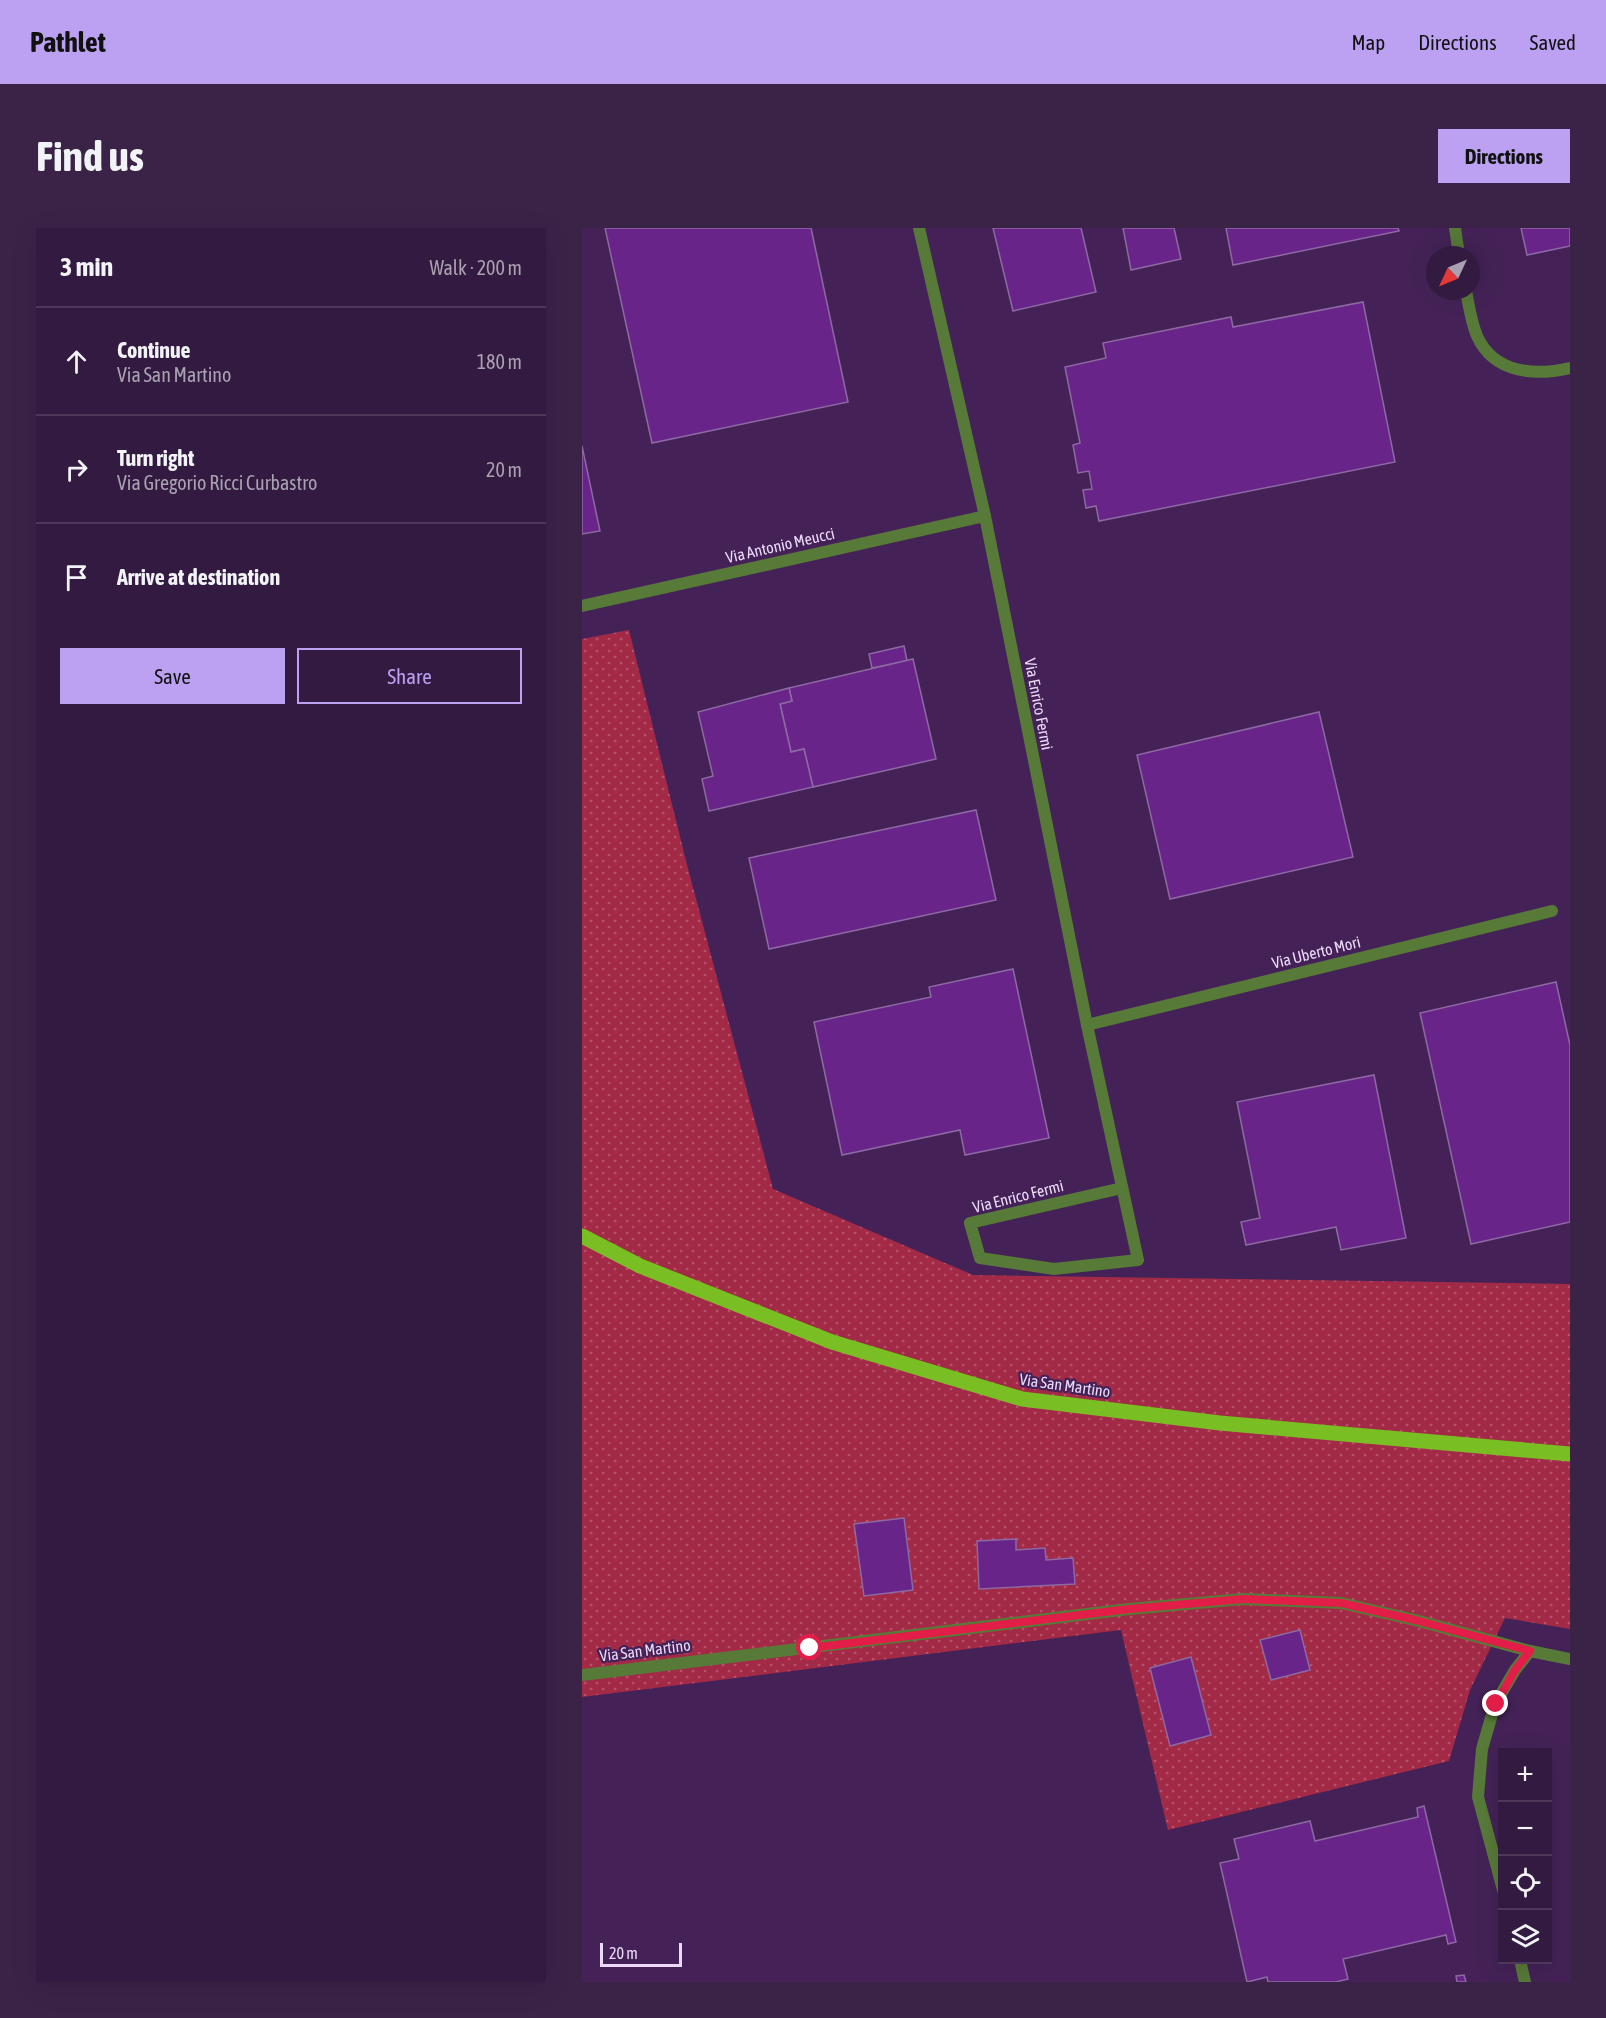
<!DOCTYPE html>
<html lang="en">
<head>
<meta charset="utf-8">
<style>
	:root { --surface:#331a41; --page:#3b2348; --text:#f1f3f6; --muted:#a9a1b1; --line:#4e385a; --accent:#bca0f2 }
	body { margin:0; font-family:"Asap Condensed",sans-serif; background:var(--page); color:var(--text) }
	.controls { position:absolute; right:18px; bottom:18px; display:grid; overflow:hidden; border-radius:0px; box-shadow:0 6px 24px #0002 }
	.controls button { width:54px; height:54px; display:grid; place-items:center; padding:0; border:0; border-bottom:2px solid var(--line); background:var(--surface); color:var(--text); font:30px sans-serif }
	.compass { position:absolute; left:844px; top:18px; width:54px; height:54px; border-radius:50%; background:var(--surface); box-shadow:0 6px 24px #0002; rotate:226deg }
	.scale { position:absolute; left:18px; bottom:15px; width:82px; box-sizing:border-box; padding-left:6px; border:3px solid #ecd9f9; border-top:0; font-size:16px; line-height:21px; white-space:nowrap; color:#ecd9f9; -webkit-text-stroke:4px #442257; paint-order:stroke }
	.stop { position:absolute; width:18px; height:18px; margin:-14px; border:4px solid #e11d48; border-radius:50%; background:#fff }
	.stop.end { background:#e11d48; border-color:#fff; box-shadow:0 2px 6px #0008 }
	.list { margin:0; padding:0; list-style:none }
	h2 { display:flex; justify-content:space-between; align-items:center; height:78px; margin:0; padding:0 24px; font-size:26px }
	h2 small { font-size:20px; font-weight:400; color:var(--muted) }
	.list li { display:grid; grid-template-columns:39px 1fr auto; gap:18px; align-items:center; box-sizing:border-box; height:108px; padding:0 24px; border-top:2px solid var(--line) }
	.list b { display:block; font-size:22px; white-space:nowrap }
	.list p { margin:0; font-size:20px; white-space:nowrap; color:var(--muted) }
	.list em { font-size:20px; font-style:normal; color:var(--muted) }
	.actions { display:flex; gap:12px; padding:18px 24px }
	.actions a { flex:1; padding:14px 0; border:2px solid var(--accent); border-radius:0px; text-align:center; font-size:21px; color:var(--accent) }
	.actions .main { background:var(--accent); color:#111 }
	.icon { flex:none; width:33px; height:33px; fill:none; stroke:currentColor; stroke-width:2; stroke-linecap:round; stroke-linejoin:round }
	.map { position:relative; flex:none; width:988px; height:1754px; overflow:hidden; border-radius:0px }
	header { display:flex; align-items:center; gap:36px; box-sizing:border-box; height:84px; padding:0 30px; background:var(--accent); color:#111 }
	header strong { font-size:28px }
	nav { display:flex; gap:33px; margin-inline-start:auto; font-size:21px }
	.intro { display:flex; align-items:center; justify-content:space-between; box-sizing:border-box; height:144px; padding:0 36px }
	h1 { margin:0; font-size:42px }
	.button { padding:15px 27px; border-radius:0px; background:var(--accent); color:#111; font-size:21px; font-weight:700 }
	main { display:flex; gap:36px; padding:0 36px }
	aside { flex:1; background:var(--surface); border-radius:0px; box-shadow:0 6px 24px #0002 }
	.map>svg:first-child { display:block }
	.grass { fill:url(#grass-dots) }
	.building { fill:#682489; stroke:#8d69a3; stroke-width:1.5 }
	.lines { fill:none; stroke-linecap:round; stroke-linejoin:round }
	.street { stroke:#587a39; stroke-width:12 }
	.primary { stroke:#79be23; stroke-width:15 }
	.route { stroke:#e11d48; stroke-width:8 }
	.labels { text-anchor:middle; stroke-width:4.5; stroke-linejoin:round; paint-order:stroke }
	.street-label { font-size:16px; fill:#ecd9f9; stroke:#442257 }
</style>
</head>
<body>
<header>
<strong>Pathlet</strong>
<nav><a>Map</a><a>Directions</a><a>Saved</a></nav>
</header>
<div class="intro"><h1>Find us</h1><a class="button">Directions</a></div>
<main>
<aside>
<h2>3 min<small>Walk · 200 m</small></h2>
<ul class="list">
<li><svg class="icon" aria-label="ahead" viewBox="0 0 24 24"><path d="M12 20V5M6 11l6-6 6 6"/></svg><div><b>Continue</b><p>Via San Martino</p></div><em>180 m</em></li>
<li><svg class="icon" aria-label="right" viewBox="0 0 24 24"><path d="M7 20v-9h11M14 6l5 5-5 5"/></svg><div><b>Turn right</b><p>Via Gregorio Ricci Curbastro</p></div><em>20 m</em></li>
<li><svg class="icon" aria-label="arrive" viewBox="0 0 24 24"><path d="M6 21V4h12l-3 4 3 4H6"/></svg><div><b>Arrive at destination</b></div></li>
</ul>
<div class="actions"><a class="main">Save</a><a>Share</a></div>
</aside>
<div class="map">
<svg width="988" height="1754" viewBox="0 0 988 1754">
	<defs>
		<pattern id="grass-dots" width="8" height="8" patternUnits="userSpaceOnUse" patternTransform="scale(1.5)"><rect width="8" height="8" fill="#a32a46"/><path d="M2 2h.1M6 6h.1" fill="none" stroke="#b4526b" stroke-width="1.8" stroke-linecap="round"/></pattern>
	</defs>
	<rect width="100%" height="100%" fill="#442257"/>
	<path class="grass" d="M 47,402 L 104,633 L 191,961 L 391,1047 L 988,1056 L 988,1401 L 923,1390 L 888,1462 L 867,1533 L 586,1602 L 539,1402 L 0,1469 L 0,411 Z"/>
	<g class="building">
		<path d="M 23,0 L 229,0 L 266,174 L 70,215 Z"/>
		<path d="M 411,0 L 499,0 L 514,64 L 431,83 Z"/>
		<path d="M 541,0 L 592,0 L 599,31 L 549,42 Z"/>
		<path d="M 644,0 L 816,0 L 817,3 L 651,37 Z"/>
		<path d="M 939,0 L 988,0 L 988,18 L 945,27 Z"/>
		<path d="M 781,74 L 813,234 L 517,293 L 514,278 L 504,280 L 501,262 L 510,261 L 507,243 L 496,245 L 491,217 L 498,215 L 483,139 L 524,130 L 521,115 L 649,89 L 651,99 Z"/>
		<path d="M 0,218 L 18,303 L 0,306 Z"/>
		<path d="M 322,418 L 325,433 L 290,440 L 287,426 Z"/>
		<path d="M 331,431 L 354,531 L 231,559 L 222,521 L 209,524 L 198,476 L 210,473 L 207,460 Z"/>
		<path d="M 207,460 L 210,473 L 198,476 L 209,524 L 222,521 L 231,559 L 127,583 L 120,551 L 131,548 L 116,484 Z"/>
		<path d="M 737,484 L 771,629 L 588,671 L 555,527 Z"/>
		<path d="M 394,582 L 414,672 L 187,721 L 167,630 Z"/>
		<path d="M 431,741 L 467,910 L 383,927 L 378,902 L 260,927 L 232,794 L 349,769 L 347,759 Z"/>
		<path d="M 974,754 L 988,817 L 988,994 L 889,1016 L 838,785 Z"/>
		<path d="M 792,847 L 824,1010 L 759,1022 L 754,999 L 664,1017 L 659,994 L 678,990 L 655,874 Z"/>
		<path d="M 322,1290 L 331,1362 L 282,1368 L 272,1296 Z"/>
		<path d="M 434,1311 L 434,1322 L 463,1320 L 464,1332 L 491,1330 L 493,1356 L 397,1361 L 395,1313 Z"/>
		<path d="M 718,1402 L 728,1442 L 689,1452 L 678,1412 Z"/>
		<path d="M 609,1429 L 629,1507 L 588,1518 L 568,1440 Z"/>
		<path d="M 842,1578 L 874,1714 L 866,1716 L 864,1707 L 761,1731 L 766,1751 L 754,1754 L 686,1754 L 685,1749 L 665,1754 L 638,1635 L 657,1631 L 652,1611 L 728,1593 L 733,1613 L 836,1589 L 835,1580 Z"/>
		<path d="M 882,1747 L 884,1754 L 875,1754 L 874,1748 Z"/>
	</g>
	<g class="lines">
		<g class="street">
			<path d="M 337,0 L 403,288 L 505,797 L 556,1032 L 472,1041 L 398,1030 L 388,995 L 540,960"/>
			<path d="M 873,0 L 877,27"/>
			<path d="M 884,63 C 887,78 889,94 895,108 C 912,146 954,148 988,140"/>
			<path d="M 0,378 L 403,288"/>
			<path d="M 505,797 L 970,683"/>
			<path d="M 0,1447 L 547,1381 L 661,1371 L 759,1375 L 833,1392 L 948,1423 L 988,1431"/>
			<path d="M 921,1662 L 896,1569 L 900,1521 L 913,1476 L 933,1442 L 948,1423"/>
			<path d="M 938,1732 L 943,1754"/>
		</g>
		<path class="primary" d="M 0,1008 L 58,1038 L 250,1114 L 440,1171 L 638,1195 L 988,1226"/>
	</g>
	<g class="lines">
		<path class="route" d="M 228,1420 L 547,1381 L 661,1371 L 759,1375 L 833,1392 L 948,1423 L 933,1442 L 914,1476"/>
	</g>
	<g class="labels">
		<g class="street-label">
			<text transform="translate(198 317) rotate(-13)" y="6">Via Antonio Meucci</text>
			<text transform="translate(457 476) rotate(79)" y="6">Via Enrico Fermi</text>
			<text transform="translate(734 724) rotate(-14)" y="6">Via Uberto Mori</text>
			<text transform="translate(436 968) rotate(-14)" y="6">Via Enrico Fermi</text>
			<text transform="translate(483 1157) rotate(8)" y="6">Via San Martino</text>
			<text transform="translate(63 1422) rotate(-7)" y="6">Via San Martino</text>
		</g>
	</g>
</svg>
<div class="controls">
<button>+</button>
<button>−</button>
<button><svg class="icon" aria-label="locate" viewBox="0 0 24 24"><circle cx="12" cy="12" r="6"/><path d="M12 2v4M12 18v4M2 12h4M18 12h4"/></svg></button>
<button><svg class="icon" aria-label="layers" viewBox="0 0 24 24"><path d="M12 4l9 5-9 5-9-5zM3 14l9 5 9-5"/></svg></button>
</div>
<svg class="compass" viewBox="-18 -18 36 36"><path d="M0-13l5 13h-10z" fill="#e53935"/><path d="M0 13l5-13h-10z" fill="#a9a1b1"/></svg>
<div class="scale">20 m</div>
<div class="stop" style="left:228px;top:1420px"></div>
<div class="stop end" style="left:914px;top:1476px"></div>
</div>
</main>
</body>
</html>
